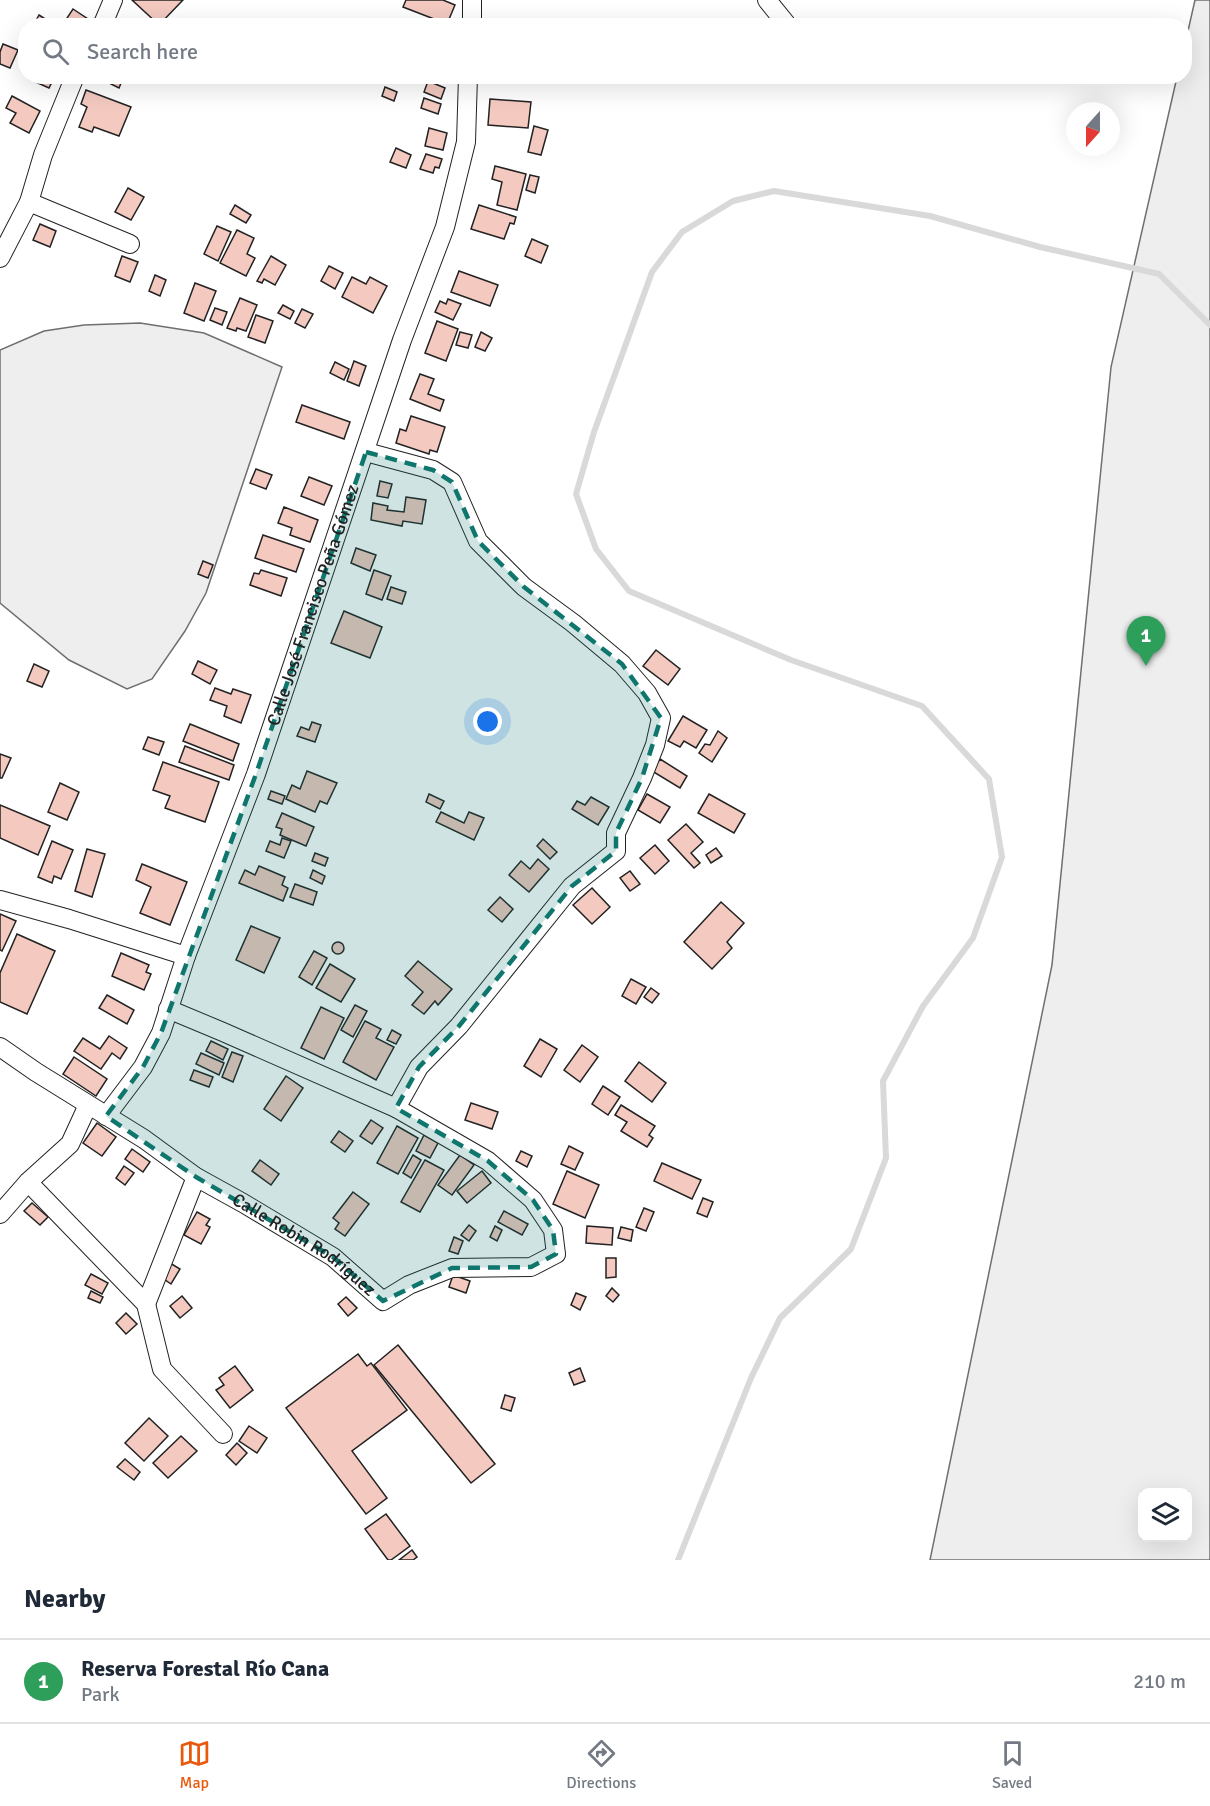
<!DOCTYPE html>
<html lang="en">
<head>
<meta charset="utf-8">
<style>
	:root { --surface:#fff; --page:#f2f2f3; --text:#1f2937; --muted:#747a83; --line:#e0e1e3; --accent:#ea580c }
	body { margin:0; font-family:Signika,sans-serif; background:var(--page); color:var(--text) }
	.controls { position:absolute; right:18px; bottom:18px; display:grid; overflow:hidden; border-radius:12px; box-shadow:0 6px 24px #0002 }
	.controls button { width:54px; height:54px; display:grid; place-items:center; padding:0; border:0; border-bottom:2px solid var(--line); background:var(--surface); color:var(--text); font:30px sans-serif }
	.compass { position:absolute; left:1066px; top:102px; width:54px; height:54px; border-radius:50%; background:var(--surface); box-shadow:0 6px 24px #0002; rotate:201deg }
	.you { position:absolute; left:488px; top:722px; width:21px; height:21px; margin:-15px; border:4px solid #fff; border-radius:50%; background:#1a73e8; box-shadow:0 0 0 9px #1a73e833 }
	.badge { display:grid; place-items:center; width:39px; height:39px; border-radius:50%; background:var(--accent); color:#fff; font-size:20px; font-weight:700 }
	.pin { position:absolute; translate:-50% -50px; filter:drop-shadow(0 2px 3px #0008) }
	.pin::after { content:''; position:absolute; top:32px; width:21px; height:18px; background:inherit; clip-path:polygon(0 0,100% 0,50% 100%) }
	.list { margin:0; padding:0; list-style:none }
	h2 { display:flex; justify-content:space-between; align-items:center; height:78px; margin:0; padding:0 24px; font-size:26px }
	h2 small { font-size:20px; font-weight:400; color:var(--muted) }
	.list li { display:grid; grid-template-columns:39px 1fr auto; gap:18px; align-items:center; box-sizing:border-box; height:84px; padding:0 24px; border-top:2px solid var(--line) }
	.list b { display:block; font-size:22px; white-space:nowrap }
	.list p { margin:0; font-size:20px; white-space:nowrap; color:var(--muted) }
	.list em { font-size:20px; font-style:normal; color:var(--muted) }
	.icon { flex:none; width:33px; height:33px; fill:none; stroke:currentColor; stroke-width:2; stroke-linecap:round; stroke-linejoin:round }
	.map { position:relative; flex:none; width:1210px; height:1560px; overflow:hidden }
	.search { position:absolute; background:var(--surface); box-shadow:0 6px 24px #0002; left:18px; right:18px; top:18px; height:66px; display:flex; align-items:center; gap:15px; box-sizing:border-box; padding:0 21px; border-radius:24px; color:var(--muted); font-size:22px }
	.sheet { height:162px; background:var(--surface) }
	nav { display:flex; justify-content:space-around; align-items:center; box-sizing:border-box; height:84px; border-top:2px solid var(--line); background:var(--surface); font-size:16px; color:var(--muted) }
	nav a { display:grid; justify-items:center; gap:3px }
	nav .on { color:var(--accent) }
	.map>svg:first-child { display:block }
	.green { fill:#eee; stroke:#6f6f6f; stroke-width:1.5; fill-rule:evenodd }
	.lines { fill:none; stroke-linecap:round; stroke-linejoin:round }
	.stream { stroke:#d9d9d9; stroke-width:6 }
	.building { fill:#f3c9c0; stroke:#222; stroke-width:1.5 }
	.street-casing { stroke:#222; stroke-width:20 }
	.street { stroke:#fff; stroke-width:18 }
	.marked { fill:#0f766e; fill-opacity:0.2; stroke:#0f766e; stroke-width:4.5; stroke-dasharray:12 8; stroke-linejoin:round }
	.labels { text-anchor:middle; stroke-width:4.5; stroke-linejoin:round; paint-order:stroke }
	.street-label { font-size:18px; fill:#222; stroke:#fff }
</style>
</head>
<body>
<div class="map">
<svg width="1210" height="1560" viewBox="0 0 1210 1560">
	<rect width="100%" height="100%" fill="#fff"/>
	<g class="green">
		<path d="M 1195,0 L 1210,0 L 1210,1560 L 930,1560 L 1052,965 L 1111,367 L 1177,77 L 1184,76 L 1185,44 ZM 1142,1492 L 1188,1492 L 1188,1538 L 1142,1538 Z"/>
		<path d="M 140,323 L 204,333 L 282,367 L 206,593 L 185,631 L 152,679 L 127,689 L 69,660 L 0,603 L 0,350 L 44,331 L 84,325 Z"/>
	</g>
	<g class="lines">
		<path class="stream" d="M 678,1560 L 751,1378 L 780,1318 L 851,1249 L 886,1158 L 883,1081 L 923,1006 L 973,938 L 1002,857 L 989,779 L 922,706 L 791,660 L 629,591 L 596,549 L 576,494 L 594,432 L 652,272 L 682,232 L 733,201 L 774,191 L 930,216 L 1040,247 L 1159,274 L 1210,325"/>
	</g>
	<g class="building">
		<path d="M 132,0 L 183,0 L 159,25 Z"/>
		<path d="M 406,0 L 443,0 L 455,5 L 447,24 L 403,7 Z"/>
		<path d="M 73,9 L 88,19 L 83,26 L 77,26 L 67,18 Z"/>
		<path d="M 39,15 L 56,26 L 33,26 Z"/>
		<path d="M 3,44 L 18,50 L 10,68 L 0,64 L 0,52 Z"/>
		<path d="M 30,76 L 55,76 L 49,88 L 29,79 Z"/>
		<path d="M 95,76 L 124,76 L 119,88 Z"/>
		<path d="M 428,81 L 445,88 L 441,99 L 424,92 Z"/>
		<path d="M 385,87 L 397,92 L 394,101 L 382,96 Z"/>
		<path d="M 86,90 L 131,107 L 119,136 L 94,127 L 92,132 L 79,127 L 87,107 L 81,104 Z"/>
		<path d="M 12,96 L 40,111 L 29,133 L 10,123 L 16,113 L 6,108 Z"/>
		<path d="M 424,98 L 441,104 L 438,114 L 421,108 Z"/>
		<path d="M 490,99 L 531,102 L 528,128 L 488,125 Z"/>
		<path d="M 534,126 L 548,130 L 541,155 L 528,152 Z"/>
		<path d="M 429,128 L 447,133 L 443,150 L 425,146 Z"/>
		<path d="M 396,148 L 411,155 L 406,168 L 390,162 Z"/>
		<path d="M 426,154 L 442,159 L 439,168 L 435,167 L 433,173 L 420,169 Z"/>
		<path d="M 495,166 L 526,174 L 517,210 L 497,205 L 502,182 L 492,179 Z"/>
		<path d="M 530,175 L 539,177 L 535,193 L 526,190 Z"/>
		<path d="M 128,188 L 144,197 L 131,220 L 115,212 Z"/>
		<path d="M 235,205 L 251,215 L 246,223 L 230,214 Z"/>
		<path d="M 479,205 L 516,217 L 514,224 L 510,223 L 504,239 L 471,229 Z"/>
		<path d="M 40,224 L 56,231 L 50,247 L 33,240 Z"/>
		<path d="M 217,226 L 231,232 L 218,261 L 204,254 Z"/>
		<path d="M 237,230 L 254,238 L 247,254 L 255,258 L 246,276 L 220,263 Z"/>
		<path d="M 532,239 L 548,246 L 541,263 L 525,256 Z"/>
		<path d="M 122,256 L 138,262 L 130,282 L 115,276 Z"/>
		<path d="M 271,256 L 286,265 L 275,285 L 264,279 L 262,283 L 257,281 Z"/>
		<path d="M 329,266 L 343,273 L 335,289 L 321,281 Z"/>
		<path d="M 459,271 L 498,285 L 490,306 L 451,292 Z"/>
		<path d="M 155,275 L 166,280 L 160,296 L 149,291 Z"/>
		<path d="M 352,277 L 366,284 L 370,277 L 387,286 L 373,313 L 342,297 Z"/>
		<path d="M 195,283 L 216,291 L 204,321 L 184,313 Z"/>
		<path d="M 240,298 L 257,305 L 246,331 L 237,328 L 236,331 L 227,328 Z"/>
		<path d="M 448,299 L 461,304 L 453,320 L 435,312 L 440,301 L 446,304 Z"/>
		<path d="M 283,305 L 294,311 L 290,319 L 278,313 Z"/>
		<path d="M 215,308 L 227,312 L 222,325 L 210,320 Z"/>
		<path d="M 302,309 L 313,314 L 305,328 L 295,323 Z"/>
		<path d="M 256,315 L 273,321 L 265,343 L 248,337 Z"/>
		<path d="M 437,321 L 458,329 L 446,361 L 425,353 Z"/>
		<path d="M 460,332 L 472,335 L 468,348 L 456,345 Z"/>
		<path d="M 481,332 L 492,338 L 485,351 L 475,347 Z"/>
		<path d="M 354,361 L 366,366 L 359,386 L 347,381 Z"/>
		<path d="M 335,362 L 349,369 L 344,380 L 330,373 Z"/>
		<path d="M 420,374 L 434,379 L 428,394 L 444,400 L 440,411 L 410,399 Z"/>
		<path d="M 302,405 L 350,422 L 344,439 L 296,422 Z"/>
		<path d="M 411,416 L 445,427 L 437,452 L 430,450 L 429,454 L 396,443 L 400,429 L 406,431 Z"/>
		<path d="M 256,469 L 272,475 L 266,489 L 250,483 Z"/>
		<path d="M 309,477 L 332,486 L 324,505 L 301,496 Z"/>
		<path d="M 380,481 L 392,484 L 388,498 L 377,496 Z"/>
		<path d="M 406,497 L 426,500 L 422,524 L 403,521 L 402,526 L 371,520 L 373,503 L 388,506 L 387,510 L 404,512 Z"/>
		<path d="M 284,507 L 318,520 L 310,542 L 290,535 L 292,528 L 278,523 Z"/>
		<path d="M 263,535 L 304,549 L 296,572 L 255,558 Z"/>
		<path d="M 356,548 L 376,555 L 370,571 L 351,563 Z"/>
		<path d="M 203,561 L 213,565 L 208,578 L 198,574 Z"/>
		<path d="M 261,570 L 287,578 L 281,596 L 250,585 L 254,573 L 259,574 Z"/>
		<path d="M 374,570 L 391,576 L 382,600 L 366,594 Z"/>
		<path d="M 391,587 L 406,592 L 402,604 L 387,599 Z"/>
		<path d="M 344,611 L 382,627 L 370,658 L 331,643 Z"/>
		<path d="M 656,650 L 680,669 L 668,685 L 643,666 Z"/>
		<path d="M 198,661 L 217,670 L 210,684 L 192,674 Z"/>
		<path d="M 34,664 L 49,671 L 42,687 L 27,681 Z"/>
		<path d="M 215,688 L 231,694 L 233,689 L 251,695 L 241,723 L 224,716 L 227,706 L 210,700 Z"/>
		<path d="M 683,716 L 707,730 L 696,748 L 684,741 L 680,747 L 668,741 Z"/>
		<path d="M 312,722 L 321,725 L 315,742 L 297,736 L 301,727 L 309,730 Z"/>
		<path d="M 190,724 L 239,744 L 233,761 L 183,741 Z"/>
		<path d="M 718,731 L 727,738 L 712,762 L 699,753 L 705,744 L 710,745 Z"/>
		<path d="M 148,737 L 164,742 L 159,755 L 143,749 Z"/>
		<path d="M 185,746 L 234,765 L 229,780 L 179,762 Z"/>
		<path d="M 0,754 L 11,758 L 2,778 L 0,778 Z"/>
		<path d="M 660,759 L 687,776 L 680,788 L 652,771 Z"/>
		<path d="M 163,762 L 219,782 L 205,822 L 165,808 L 170,796 L 153,790 Z"/>
		<path d="M 307,771 L 337,783 L 327,804 L 320,801 L 315,812 L 286,799 L 292,785 L 300,789 Z"/>
		<path d="M 60,783 L 79,792 L 67,820 L 48,812 Z"/>
		<path d="M 271,791 L 285,796 L 282,804 L 268,799 Z"/>
		<path d="M 429,794 L 444,801 L 440,809 L 426,802 Z"/>
		<path d="M 647,794 L 670,807 L 660,823 L 638,810 Z"/>
		<path d="M 709,794 L 745,814 L 734,833 L 698,813 Z"/>
		<path d="M 591,797 L 609,807 L 598,825 L 572,809 L 577,801 L 585,805 Z"/>
		<path d="M 0,805 L 50,826 L 38,855 L 0,838 Z"/>
		<path d="M 441,812 L 464,823 L 469,812 L 484,818 L 474,840 L 436,822 Z"/>
		<path d="M 282,813 L 314,827 L 306,846 L 280,835 L 282,829 L 276,827 Z"/>
		<path d="M 686,824 L 703,842 L 691,853 L 700,863 L 694,868 L 668,840 Z"/>
		<path d="M 282,838 L 291,841 L 284,858 L 266,851 L 270,841 L 280,845 Z"/>
		<path d="M 543,839 L 557,852 L 550,859 L 537,846 Z"/>
		<path d="M 52,841 L 73,850 L 61,879 L 54,876 L 52,883 L 38,877 Z"/>
		<path d="M 655,845 L 669,861 L 655,874 L 640,858 Z"/>
		<path d="M 716,848 L 722,856 L 711,863 L 706,855 Z"/>
		<path d="M 87,849 L 105,854 L 92,897 L 75,891 Z"/>
		<path d="M 315,853 L 328,858 L 325,866 L 312,861 Z"/>
		<path d="M 538,859 L 549,869 L 529,892 L 509,875 L 521,861 L 530,869 Z"/>
		<path d="M 142,864 L 187,882 L 170,925 L 140,913 L 151,887 L 136,880 Z"/>
		<path d="M 259,866 L 285,877 L 282,885 L 288,888 L 283,901 L 239,883 L 245,870 L 255,875 Z"/>
		<path d="M 313,870 L 325,876 L 322,884 L 310,878 Z"/>
		<path d="M 630,871 L 640,884 L 630,891 L 620,878 Z"/>
		<path d="M 295,884 L 317,892 L 313,905 L 290,897 Z"/>
		<path d="M 592,888 L 610,907 L 592,924 L 573,905 Z"/>
		<path d="M 500,897 L 513,909 L 502,922 L 488,910 Z"/>
		<path d="M 721,902 L 744,923 L 727,942 L 732,948 L 712,969 L 684,942 Z"/>
		<path d="M 0,914 L 16,921 L 2,951 L 0,950 Z"/>
		<path d="M 251,926 L 280,938 L 264,973 L 236,960 Z"/>
		<path d="M 17,934 L 55,951 L 27,1014 L 0,1002 L 0,973 Z"/>
		<circle cx="338" cy="948" r="6"/>
		<path d="M 314,951 L 327,958 L 312,985 L 299,977 Z"/>
		<path d="M 121,953 L 149,965 L 146,972 L 151,974 L 144,990 L 112,976 Z"/>
		<path d="M 418,961 L 452,989 L 438,1005 L 435,1001 L 424,1014 L 412,1005 L 423,992 L 405,976 Z"/>
		<path d="M 330,964 L 355,979 L 341,1002 L 316,988 Z"/>
		<path d="M 631,979 L 646,987 L 636,1004 L 622,996 Z"/>
		<path d="M 651,988 L 659,994 L 652,1003 L 644,997 Z"/>
		<path d="M 107,995 L 134,1010 L 127,1024 L 99,1008 Z"/>
		<path d="M 355,1005 L 367,1011 L 353,1037 L 341,1030 Z"/>
		<path d="M 321,1007 L 344,1018 L 324,1059 L 301,1048 Z"/>
		<path d="M 365,1021 L 381,1029 L 376,1038 L 394,1047 L 376,1080 L 343,1062 Z"/>
		<path d="M 392,1030 L 401,1035 L 396,1044 L 387,1040 Z"/>
		<path d="M 109,1036 L 127,1048 L 120,1059 L 112,1053 L 101,1069 L 74,1051 L 83,1038 L 100,1049 Z"/>
		<path d="M 540,1039 L 557,1049 L 541,1077 L 524,1066 Z"/>
		<path d="M 211,1041 L 228,1049 L 223,1060 L 206,1051 Z"/>
		<path d="M 582,1045 L 598,1057 L 580,1082 L 564,1070 Z"/>
		<path d="M 232,1052 L 243,1056 L 233,1082 L 222,1077 Z"/>
		<path d="M 201,1053 L 224,1063 L 219,1075 L 196,1064 Z"/>
		<path d="M 74,1057 L 107,1079 L 96,1096 L 63,1074 Z"/>
		<path d="M 639,1062 L 666,1083 L 652,1102 L 625,1081 Z"/>
		<path d="M 194,1070 L 213,1077 L 209,1087 L 190,1080 Z"/>
		<path d="M 286,1076 L 303,1088 L 281,1121 L 264,1109 Z"/>
		<path d="M 603,1086 L 620,1097 L 608,1115 L 592,1104 Z"/>
		<path d="M 471,1103 L 498,1112 L 492,1129 L 465,1120 Z"/>
		<path d="M 621,1105 L 655,1126 L 649,1135 L 653,1138 L 647,1147 L 621,1131 L 627,1122 L 615,1115 Z"/>
		<path d="M 371,1120 L 383,1128 L 372,1144 L 360,1136 Z"/>
		<path d="M 97,1123 L 116,1137 L 102,1156 L 83,1143 Z"/>
		<path d="M 397,1126 L 418,1138 L 398,1174 L 377,1163 Z"/>
		<path d="M 339,1131 L 353,1141 L 345,1152 L 331,1142 Z"/>
		<path d="M 424,1135 L 438,1143 L 430,1158 L 416,1151 Z"/>
		<path d="M 569,1146 L 583,1153 L 575,1170 L 561,1164 Z"/>
		<path d="M 132,1149 L 150,1162 L 143,1172 L 125,1159 Z"/>
		<path d="M 521,1151 L 532,1156 L 527,1167 L 516,1161 Z"/>
		<path d="M 413,1155 L 421,1160 L 411,1178 L 403,1173 Z"/>
		<path d="M 460,1155 L 474,1165 L 452,1195 L 438,1185 Z"/>
		<path d="M 260,1160 L 279,1174 L 271,1185 L 252,1171 Z"/>
		<path d="M 425,1160 L 444,1170 L 420,1212 L 401,1202 Z"/>
		<path d="M 662,1163 L 701,1180 L 692,1199 L 654,1181 Z"/>
		<path d="M 124,1166 L 134,1173 L 125,1185 L 116,1178 Z"/>
		<path d="M 482,1171 L 491,1183 L 467,1203 L 457,1191 Z"/>
		<path d="M 567,1171 L 599,1185 L 585,1218 L 553,1204 Z"/>
		<path d="M 353,1192 L 369,1204 L 345,1236 L 335,1229 L 339,1223 L 333,1218 Z"/>
		<path d="M 703,1198 L 713,1202 L 707,1217 L 697,1213 Z"/>
		<path d="M 32,1203 L 48,1217 L 40,1225 L 24,1211 Z"/>
		<path d="M 644,1208 L 654,1212 L 646,1231 L 636,1227 Z"/>
		<path d="M 504,1211 L 528,1224 L 522,1235 L 498,1222 Z"/>
		<path d="M 197,1212 L 210,1219 L 206,1225 L 210,1227 L 201,1244 L 184,1235 Z"/>
		<path d="M 469,1225 L 476,1231 L 469,1241 L 461,1235 Z"/>
		<path d="M 495,1226 L 502,1230 L 497,1241 L 490,1237 Z"/>
		<path d="M 587,1226 L 613,1228 L 612,1245 L 586,1243 Z"/>
		<path d="M 621,1227 L 633,1230 L 631,1241 L 618,1238 Z"/>
		<path d="M 454,1237 L 463,1241 L 458,1254 L 449,1251 Z"/>
		<path d="M 606,1258 L 616,1258 L 616,1277 L 606,1278 Z"/>
		<path d="M 170,1263 L 180,1269 L 171,1284 L 161,1277 Z"/>
		<path d="M 91,1274 L 108,1283 L 102,1294 L 85,1285 Z"/>
		<path d="M 453,1275 L 470,1281 L 466,1293 L 449,1287 Z"/>
		<path d="M 612,1288 L 619,1295 L 613,1302 L 606,1296 Z"/>
		<path d="M 91,1291 L 103,1297 L 100,1303 L 88,1298 Z"/>
		<path d="M 576,1293 L 586,1297 L 580,1310 L 571,1305 Z"/>
		<path d="M 182,1296 L 192,1308 L 180,1318 L 170,1306 Z"/>
		<path d="M 346,1297 L 357,1308 L 348,1316 L 338,1304 Z"/>
		<path d="M 126,1313 L 137,1324 L 126,1334 L 116,1323 Z"/>
		<path d="M 398,1345 L 495,1464 L 471,1483 L 374,1365 Z"/>
		<path d="M 358,1354 L 367,1366 L 371,1363 L 407,1410 L 352,1451 L 387,1498 L 366,1514 L 286,1408 Z"/>
		<path d="M 235,1366 L 253,1390 L 230,1408 L 216,1390 L 224,1385 L 219,1378 Z"/>
		<path d="M 580,1368 L 585,1381 L 574,1385 L 569,1373 Z"/>
		<path d="M 505,1395 L 515,1398 L 511,1411 L 501,1408 Z"/>
		<path d="M 149,1418 L 168,1436 L 144,1461 L 125,1443 Z"/>
		<path d="M 249,1426 L 267,1438 L 257,1453 L 239,1441 Z"/>
		<path d="M 181,1436 L 197,1451 L 168,1478 L 153,1463 Z"/>
		<path d="M 237,1443 L 247,1453 L 236,1465 L 226,1455 Z"/>
		<path d="M 125,1459 L 140,1472 L 134,1480 L 117,1467 Z"/>
		<path d="M 386,1514 L 410,1546 L 391,1560 L 388,1560 L 365,1529 Z"/>
		<path d="M 412,1550 L 417,1557 L 413,1560 L 399,1560 Z"/>
	</g>
	<g class="lines">
		<defs>
			<g id="street">
				<path d="M 767,0 L 788,26"/>
				<path d="M 102,26 L 113,0"/>
				<path d="M 472,26 L 472,0"/>
				<path d="M 29,202 L 130,244"/>
				<path d="M 0,258 L 29,202 L 43,155 L 75,76"/>
				<path d="M 0,900 L 69,919 L 186,956"/>
				<path d="M 168,1009 L 223,1032 L 396,1108 L 419,1067 L 459,1026 L 572,886 L 616,851 L 616,833 L 642,778 L 655,745 L 661,718 L 647,693 L 622,664 L 573,623 L 524,587 L 478,541 L 452,482 L 433,470 L 366,452"/>
				<path id="s1" d="M 0,1047 L 36,1072 L 144,1139 L 196,1177 L 243,1203 L 333,1257 L 383,1301 L 409,1285 L 452,1268 L 531,1267 L 556,1254 L 553,1230 L 533,1200 L 488,1161 L 396,1108"/>
				<path id="s2" d="M 106,1116 L 143,1067 L 161,1033 L 186,956 L 256,774 L 402,340 L 445,227 L 466,142 L 468,76"/>
				<path d="M 28,1182 L 146,1304 L 162,1369 L 223,1434"/>
				<path d="M 0,1214 L 28,1182 L 70,1144 L 88,1105"/>
				<path d="M 146,1304 L 196,1177"/>
			</g>
		</defs>
		<use href="#street" class="street-casing"/>
		<use href="#street" class="street"/>
	</g>
	<path class="marked" d="M 366,452 L 433,470 L 452,482 L 478,541 L 524,587 L 622,664 L 661,718 L 642,778 L 616,833 L 616,851 L 572,886 L 459,1026 L 419,1067 L 396,1108 L 488,1161 L 533,1200 L 553,1230 L 556,1254 L 531,1267 L 452,1268 L 383,1301 L 333,1257 L 196,1177 L 106,1116 L 143,1067 L 161,1033 L 256,774 Z"/>
	<g class="labels">
		<g class="street-label">
			<text dy="6" stroke="none"><textPath href="#s2" startOffset="554">Calle José Francisco Peña Gómez</textPath></text>
			<text dy="6" stroke="none"><textPath href="#s1" startOffset="363">Calle Robin Rodríguez</textPath></text>
		</g>
	</g>
</svg>
<div class="controls">
<button><svg class="icon" aria-label="layers" viewBox="0 0 24 24"><path d="M12 4l9 5-9 5-9-5zM3 14l9 5 9-5"/></svg></button>
</div>
<svg class="compass" viewBox="-18 -18 36 36"><path d="M0-13l5 13h-10z" fill="#e53935"/><path d="M0 13l5-13h-10z" fill="#747a83"/></svg>
<div class="you"></div>
<div class="pin badge" style="left:1146px;top:666px;background:#2e9e5b">1</div>
<div class="search"><svg class="icon" aria-label="search" viewBox="0 0 24 24"><circle cx="10" cy="10" r="6"/><path d="M15 15l6 6"/></svg>Search here</div>
</div>
<section class="sheet">
<h2>Nearby<small></small></h2>
<ul class="list">
<li><span class="badge" style="background:#2e9e5b">1</span><div><b>Reserva Forestal Río Cana</b><p>Park</p></div><em>210 m</em></li>
</ul>
</section>
<nav>
<a class="on"><svg class="icon" aria-label="map" viewBox="0 0 24 24"><path d="M3 6l6-2 6 2 6-2v14l-6 2-6-2-6 2zM9 4v14M15 6v14"/></svg>Map</a>
<a><svg class="icon" aria-label="directions" viewBox="0 0 24 24"><path d="M12 3l9 9-9 9-9-9zM9 14v-3h6M13 9l2 2-2 2"/></svg>Directions</a>
<a><svg class="icon" aria-label="saved" viewBox="0 0 24 24"><path d="M7 4h10v16l-5-4-5 4z"/></svg>Saved</a>
</nav>
</body>
</html>
